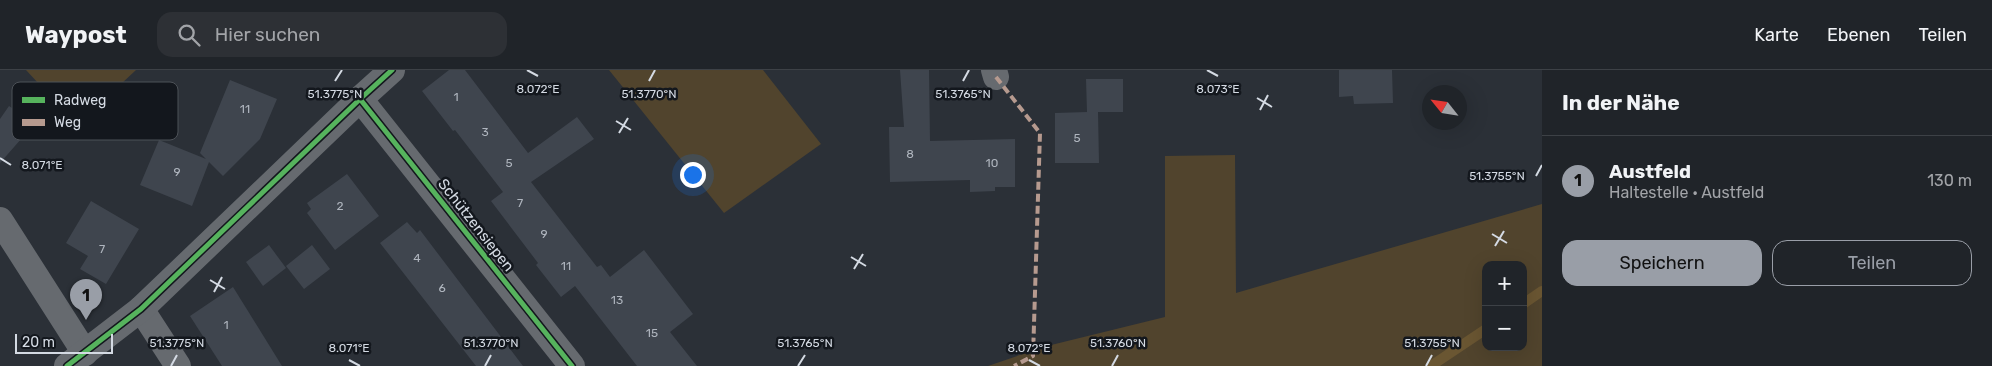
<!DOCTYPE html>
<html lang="de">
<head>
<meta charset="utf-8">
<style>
	:root { --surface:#202429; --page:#2d3035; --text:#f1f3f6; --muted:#a2a4a8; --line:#3d4146; --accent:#999ea7 }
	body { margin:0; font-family:Rubik,sans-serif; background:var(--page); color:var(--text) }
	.controls { position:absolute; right:15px; bottom:15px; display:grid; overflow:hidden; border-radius:10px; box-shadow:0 5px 20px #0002 }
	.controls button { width:45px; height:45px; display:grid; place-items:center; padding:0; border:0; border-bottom:1px solid var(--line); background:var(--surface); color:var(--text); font:25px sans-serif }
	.compass { position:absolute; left:1422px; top:15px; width:45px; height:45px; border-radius:50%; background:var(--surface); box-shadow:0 5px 20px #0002; rotate:300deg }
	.scale { position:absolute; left:15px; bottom:12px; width:98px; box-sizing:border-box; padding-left:5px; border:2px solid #d4dae3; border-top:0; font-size:14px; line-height:18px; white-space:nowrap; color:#d4dae3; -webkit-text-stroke:4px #13171d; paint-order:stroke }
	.you { position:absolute; left:692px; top:104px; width:18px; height:18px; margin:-12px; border:4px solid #fff; border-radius:50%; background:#1a73e8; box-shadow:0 0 0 8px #1a73e833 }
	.badge { display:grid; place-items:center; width:32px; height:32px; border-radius:50%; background:var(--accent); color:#111; font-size:16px; font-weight:700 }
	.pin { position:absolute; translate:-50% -41px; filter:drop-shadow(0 1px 2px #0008) }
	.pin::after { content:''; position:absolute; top:26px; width:18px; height:15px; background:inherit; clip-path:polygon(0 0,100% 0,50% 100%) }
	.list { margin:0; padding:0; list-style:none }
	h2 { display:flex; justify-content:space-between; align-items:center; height:65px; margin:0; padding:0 20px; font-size:21px }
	h2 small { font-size:16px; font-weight:400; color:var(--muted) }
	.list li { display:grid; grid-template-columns:32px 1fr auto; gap:15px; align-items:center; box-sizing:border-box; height:90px; padding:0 20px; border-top:1px solid var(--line) }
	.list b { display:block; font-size:19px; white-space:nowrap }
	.list p { margin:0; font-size:16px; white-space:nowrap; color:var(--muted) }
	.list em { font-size:16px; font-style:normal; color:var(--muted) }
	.actions { display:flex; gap:10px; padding:15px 20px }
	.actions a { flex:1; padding:11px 0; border:1px solid var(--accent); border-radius:15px; text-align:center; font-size:18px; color:var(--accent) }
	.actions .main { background:var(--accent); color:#111 }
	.icon { flex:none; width:28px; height:28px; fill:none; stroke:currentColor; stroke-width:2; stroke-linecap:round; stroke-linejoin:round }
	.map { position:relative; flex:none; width:1542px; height:296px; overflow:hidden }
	header { display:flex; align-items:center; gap:30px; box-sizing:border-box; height:70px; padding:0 25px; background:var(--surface); border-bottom:1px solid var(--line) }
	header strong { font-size:24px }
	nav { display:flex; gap:28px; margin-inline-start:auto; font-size:18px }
	.search { width:350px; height:45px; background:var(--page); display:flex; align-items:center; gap:12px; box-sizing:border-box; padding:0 18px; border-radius:15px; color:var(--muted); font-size:19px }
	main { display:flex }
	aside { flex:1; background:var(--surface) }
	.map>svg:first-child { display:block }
	.green { fill:#51442d; fill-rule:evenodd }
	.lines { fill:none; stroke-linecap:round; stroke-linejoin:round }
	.stream { stroke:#6a5632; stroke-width:10 }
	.building { fill:#3f454e }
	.minor { stroke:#666a6f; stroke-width:26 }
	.quiet { stroke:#b69a8f; stroke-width:4; stroke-dasharray:8 4; stroke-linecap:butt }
	.cycleway-casing { stroke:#13171d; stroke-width:8 }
	.cycleway { stroke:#56b35d; stroke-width:5 }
	.ticks { fill:none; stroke:#d4dae3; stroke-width:2 }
	.labels { text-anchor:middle; stroke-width:5; stroke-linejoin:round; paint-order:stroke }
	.number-label { font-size:12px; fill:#afb5be }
	.street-label { font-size:15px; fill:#d4dae3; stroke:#13171d }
	.key { fill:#13171d; stroke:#4d5258; stroke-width:1 }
	.key-label { font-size:14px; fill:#d4dae3 }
	.ticks-label { font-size:12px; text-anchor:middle; fill:#d4dae3; stroke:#13171d; stroke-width:5; stroke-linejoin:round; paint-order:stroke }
</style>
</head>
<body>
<header>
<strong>Waypost</strong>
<div class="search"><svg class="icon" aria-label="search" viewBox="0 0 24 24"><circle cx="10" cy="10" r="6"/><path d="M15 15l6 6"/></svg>Hier suchen</div>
<nav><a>Karte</a><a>Ebenen</a><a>Teilen</a></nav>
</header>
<main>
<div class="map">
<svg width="1542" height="296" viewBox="0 0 1542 296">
	<rect width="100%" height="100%" fill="#2b3037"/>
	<g class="green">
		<path d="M 26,0 L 136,0 L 77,55 Z"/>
		<path d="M 609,0 L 763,0 L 821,74 L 724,143 Z"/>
		<path d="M 1235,85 L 1236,223 L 1542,134 L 1542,296 L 988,296 L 1043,277 L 1165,247 L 1165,86 ZM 1486,195 L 1523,195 L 1523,277 L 1486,277 Z"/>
	</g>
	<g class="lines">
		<g class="stream">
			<path d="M 1523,234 L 1542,221"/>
			<path d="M 1431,296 L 1486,259"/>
		</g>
	</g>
	<g class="building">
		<path d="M 449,0 L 465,0 L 528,83 L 577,47 L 594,69 L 531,112 L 597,197 L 601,195 L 610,207 L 644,180 L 693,244 L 670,262 L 697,296 L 637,296 L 575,216 L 561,227 L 536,195 L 538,193 L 491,131 L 503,122 L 455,60 L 453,61 L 422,21 Z"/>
		<path d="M 900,0 L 929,0 L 930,71 L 1015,69 L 1015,117 L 995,117 L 995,121 L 970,122 L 970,110 L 890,112 L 889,57 L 904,57 Z"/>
		<path d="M 1339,0 L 1392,0 L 1393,33 L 1354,34 L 1353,26 L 1339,27 Z"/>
		<path d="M 1086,9 L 1123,9 L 1123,42 L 1098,42 L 1099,93 L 1055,93 L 1055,43 L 1087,42 Z"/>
		<path d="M 230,10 L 277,29 L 260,69 L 223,106 L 209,92 L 192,136 L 140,115 L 159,70 L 206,89 L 200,83 Z"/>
		<path d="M 22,21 L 43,44 L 0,93 L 0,49 L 9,36 L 12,38 Z"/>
		<path d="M 347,104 L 379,146 L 335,180 L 307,143 L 311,139 L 307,133 Z"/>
		<path d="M 91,131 L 139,159 L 106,214 L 80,199 L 88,186 L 66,173 Z"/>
		<path d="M 407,152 L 417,163 L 420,160 L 523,296 L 476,296 L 380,173 Z"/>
		<path d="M 269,175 L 286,198 L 263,216 L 246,192 Z"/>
		<path d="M 312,175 L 330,199 L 304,219 L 286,196 Z"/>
		<path d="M 233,217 L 282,296 L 222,296 L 190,246 Z"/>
	</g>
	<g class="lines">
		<g class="minor">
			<path d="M 994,0 L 996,7"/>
			<path d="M 360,29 L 572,296"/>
			<path d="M 0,150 L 85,283"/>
			<path d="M 141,239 L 178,296"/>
			<path d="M 67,296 L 141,239 L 360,29 L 392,0"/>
		</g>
		<path class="quiet" d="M 996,7 L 1040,63 L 1033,286 L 1014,296"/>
		<defs>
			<g id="cycleway">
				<path d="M 360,29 L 572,296"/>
				<path d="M 67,296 L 141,239 L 360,29 L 392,0"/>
			</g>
		</defs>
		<use href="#cycleway" class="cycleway-casing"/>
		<use href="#cycleway" class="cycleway"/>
	</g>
	<path class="ticks" d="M 527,0 L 538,6M 1207,0 L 1218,6M 335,11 L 342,0M 649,11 L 655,0M 963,11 L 969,0M 1257,28 L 1272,37M 1260,40 L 1268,25M 616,51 L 631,60M 619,63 L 628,48M 0,88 L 11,95M 1536,106 L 1542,95M 1492,164 L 1507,173M 1495,176 L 1504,161M 851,187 L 866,196M 854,199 L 863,184M 210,210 L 225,219M 214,222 L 222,207M 349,290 L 360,296M 1029,290 L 1040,296M 171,296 L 177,285M 485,296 L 491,285M 798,296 L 805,285M 1112,296 L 1118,285M 1426,296 L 1432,285"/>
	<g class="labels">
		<g class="number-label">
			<text x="456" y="31">1</text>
			<text x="245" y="43">11</text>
			<text x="485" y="66">3</text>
			<text x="1077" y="72">5</text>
			<text x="910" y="88">8</text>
			<text x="509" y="97">5</text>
			<text x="992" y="97">10</text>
			<text x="177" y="106">9</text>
			<text x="520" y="137">7</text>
			<text x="340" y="140">2</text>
			<text x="544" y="168">9</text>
			<text x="102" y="183">7</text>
			<text x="417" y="192">4</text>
			<text x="566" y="200">11</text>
			<text x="442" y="222">6</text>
			<text x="617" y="234">13</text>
			<text x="226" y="259">1</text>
			<text x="652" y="267">15</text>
		</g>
		<g class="street-label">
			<text transform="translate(476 155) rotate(52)" y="5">Schützensiepen</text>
		</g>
	</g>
	<rect x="12" y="12" width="166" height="58" rx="8" class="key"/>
	<rect x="22" y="27" width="23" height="6" fill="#56b35d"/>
	<rect x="22" y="49" width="23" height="7" fill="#b69a8f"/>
	<g class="key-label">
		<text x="54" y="35">Radweg</text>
		<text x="54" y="57">Weg</text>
	</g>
	<g class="ticks-label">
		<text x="538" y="23">8.072°E</text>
		<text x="1218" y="23">8.073°E</text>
		<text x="335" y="28">51.3775°N</text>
		<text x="649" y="28">51.3770°N</text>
		<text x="963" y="28">51.3765°N</text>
		<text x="42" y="99">8.071°E</text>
		<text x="1497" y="110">51.3755°N</text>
		<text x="177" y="277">51.3775°N</text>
		<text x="491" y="277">51.3770°N</text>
		<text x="805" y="277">51.3765°N</text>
		<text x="1118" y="277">51.3760°N</text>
		<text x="1432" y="277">51.3755°N</text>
		<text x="349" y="282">8.071°E</text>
		<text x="1029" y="282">8.072°E</text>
	</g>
</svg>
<div class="controls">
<button>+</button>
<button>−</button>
</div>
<svg class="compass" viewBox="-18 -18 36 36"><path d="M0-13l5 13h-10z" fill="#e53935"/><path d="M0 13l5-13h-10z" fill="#a2a4a8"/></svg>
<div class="scale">20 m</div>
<div class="you"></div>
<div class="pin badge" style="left:86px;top:250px">1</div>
</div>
<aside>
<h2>In der Nähe<small></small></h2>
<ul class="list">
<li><span class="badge">1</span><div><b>Austfeld</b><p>Haltestelle · Austfeld</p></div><em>130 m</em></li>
</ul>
<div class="actions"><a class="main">Speichern</a><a>Teilen</a></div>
</aside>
</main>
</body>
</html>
